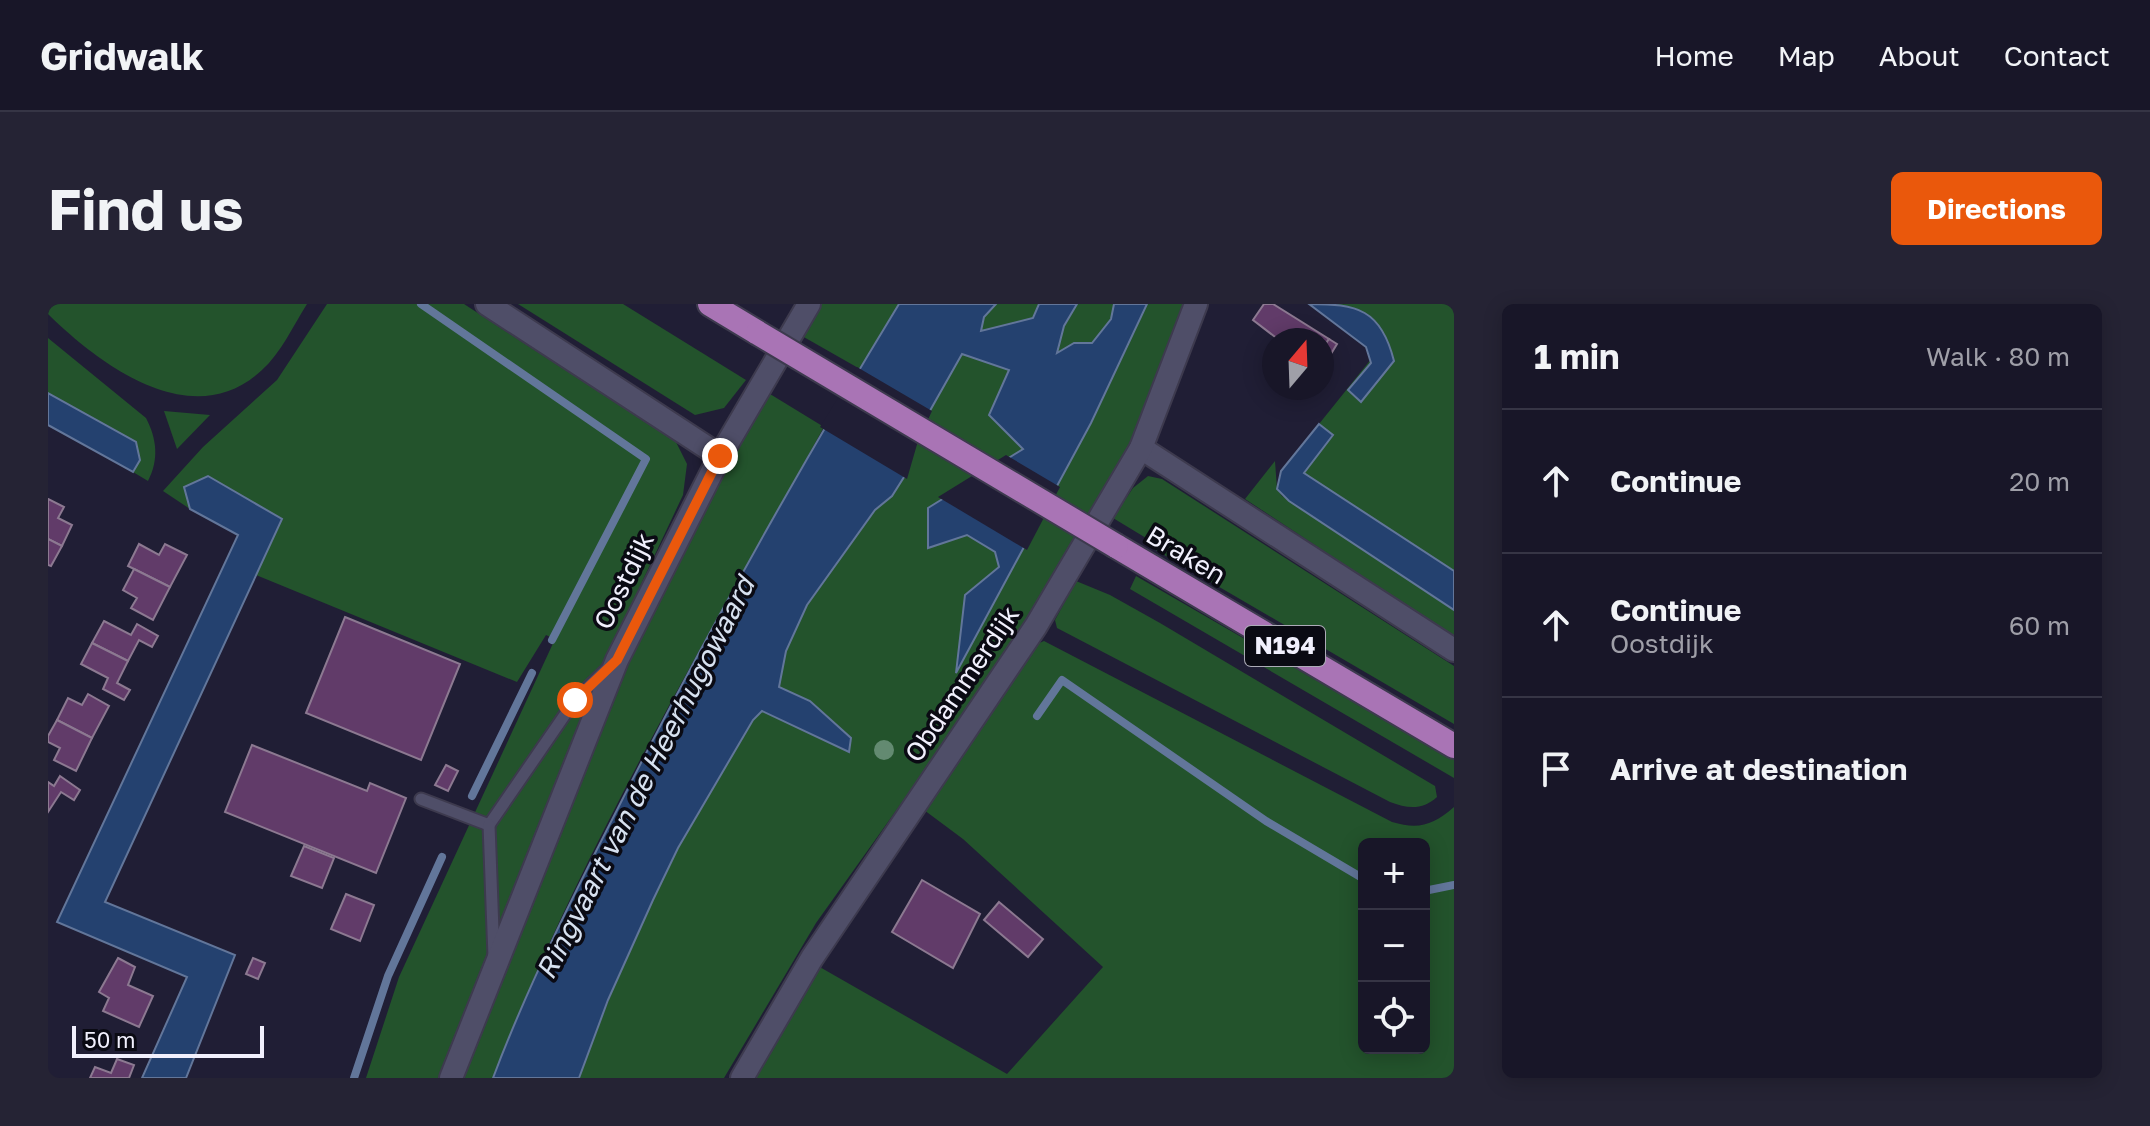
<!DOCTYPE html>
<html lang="en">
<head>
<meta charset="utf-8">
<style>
	:root { --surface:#181628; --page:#252334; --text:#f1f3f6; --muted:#9f9fa8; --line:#363545; --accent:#ea580c }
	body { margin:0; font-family:"Golos Text",sans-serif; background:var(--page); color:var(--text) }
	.controls { position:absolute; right:24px; bottom:24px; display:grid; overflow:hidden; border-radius:12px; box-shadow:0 4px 20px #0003 }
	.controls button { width:72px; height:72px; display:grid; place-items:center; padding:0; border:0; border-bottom:2px solid var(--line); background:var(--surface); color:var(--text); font:40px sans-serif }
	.compass { position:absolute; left:1214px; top:24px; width:72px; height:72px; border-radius:50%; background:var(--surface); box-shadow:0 4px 20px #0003; rotate:19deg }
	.scale { position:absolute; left:24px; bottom:20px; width:192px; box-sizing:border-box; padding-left:8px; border:4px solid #f1f0fd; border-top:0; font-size:22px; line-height:28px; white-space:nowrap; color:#f1f0fd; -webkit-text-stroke:6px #0a0a13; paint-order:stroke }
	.stop { position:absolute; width:24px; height:24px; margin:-18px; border:6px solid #ea580c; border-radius:50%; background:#fff }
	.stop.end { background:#ea580c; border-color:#fff; box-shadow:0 2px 8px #0008 }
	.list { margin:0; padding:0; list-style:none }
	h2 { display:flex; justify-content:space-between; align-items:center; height:104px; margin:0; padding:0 32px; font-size:34px }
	h2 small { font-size:26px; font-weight:400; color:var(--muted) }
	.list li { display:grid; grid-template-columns:52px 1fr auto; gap:24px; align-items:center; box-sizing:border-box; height:144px; padding:0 32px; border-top:2px solid var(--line) }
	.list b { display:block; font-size:30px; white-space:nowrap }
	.list p { margin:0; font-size:26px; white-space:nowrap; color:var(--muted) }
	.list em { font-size:26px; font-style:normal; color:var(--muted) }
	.icon { flex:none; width:44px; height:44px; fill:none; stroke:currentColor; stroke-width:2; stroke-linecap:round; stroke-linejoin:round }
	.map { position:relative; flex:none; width:1406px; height:774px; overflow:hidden; border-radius:12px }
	header { display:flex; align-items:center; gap:48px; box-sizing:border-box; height:112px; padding:0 40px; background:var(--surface); border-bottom:2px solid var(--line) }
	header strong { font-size:38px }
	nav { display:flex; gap:44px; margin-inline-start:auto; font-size:28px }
	.intro { display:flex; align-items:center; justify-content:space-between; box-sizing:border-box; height:192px; padding:0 48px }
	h1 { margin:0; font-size:56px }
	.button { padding:20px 36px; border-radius:12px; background:var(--accent); color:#fff; font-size:28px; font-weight:700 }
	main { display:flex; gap:48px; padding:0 48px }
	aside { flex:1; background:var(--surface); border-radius:12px; box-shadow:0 4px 20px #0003 }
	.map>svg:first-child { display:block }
	.green { fill:#23532c; fill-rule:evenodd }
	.water { fill:#24416f; stroke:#62769a; stroke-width:2 }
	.pier { fill:#201e35 }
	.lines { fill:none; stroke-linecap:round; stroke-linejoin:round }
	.stream { stroke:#62769a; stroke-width:8 }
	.building { fill:#613b69; stroke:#8c7991; stroke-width:2 }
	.service-casing { stroke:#3d3a4e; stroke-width:15 }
	.minor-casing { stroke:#3d3a4e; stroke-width:26 }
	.primary-casing { stroke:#3d3a4e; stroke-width:28 }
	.service { stroke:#4f4e68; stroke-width:11 }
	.minor { stroke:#4f4e68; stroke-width:22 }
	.primary { stroke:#a974b5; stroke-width:24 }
	.primary-bridge-casing { stroke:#3d3a4e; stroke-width:28; stroke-linecap:butt }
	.primary-bridge { stroke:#a974b5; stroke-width:24 }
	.tree { fill:#638a71 }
	.route { stroke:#ea580c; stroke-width:10 }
	.labels { text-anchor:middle; stroke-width:7; stroke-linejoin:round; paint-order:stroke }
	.shield { fill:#0a0a13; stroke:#acabb7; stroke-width:2 }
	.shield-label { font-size:24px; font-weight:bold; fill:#f1f0fd }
	.street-label { font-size:26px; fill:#f1f0fd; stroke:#0a0a13 }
	.water-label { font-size:28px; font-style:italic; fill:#d7e1f0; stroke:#0a0a13 }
</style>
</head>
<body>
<header>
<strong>Gridwalk</strong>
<nav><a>Home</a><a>Map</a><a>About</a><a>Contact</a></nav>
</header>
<div class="intro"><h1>Find us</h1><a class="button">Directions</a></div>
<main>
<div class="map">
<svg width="1406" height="774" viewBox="0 0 1406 774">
	<rect width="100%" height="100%" fill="#201e35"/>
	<g class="green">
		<path d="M 0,0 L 259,0 C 245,22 233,49 214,66 C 145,131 52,61 0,10 Z"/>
		<path d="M 279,0 L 416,0 L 628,138 L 639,160 L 635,191 L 554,363 L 390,774 L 318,774 L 351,673 L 507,335 L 498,331 L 469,378 L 208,271 L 234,215 L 160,172 L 136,183 L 142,205 L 115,187 L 155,143 L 229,76 Z"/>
		<path d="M 470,0 L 575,0 L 698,76 L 676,104 L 647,111 Z"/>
		<path d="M 772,0 L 851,0 L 812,65 L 754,32 Z"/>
		<path d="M 948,0 L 991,0 L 985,14 L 932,27 L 936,13 Z"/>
		<path d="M 1029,0 L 1066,0 L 1063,15 L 1044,39 L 1026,39 L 1008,50 L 1016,22 Z"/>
		<path d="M 1099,0 L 1139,0 L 1076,154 L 969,337 L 768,619 L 676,774 L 531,774 C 560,696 591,617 631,543 C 654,500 680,458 705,415 L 714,406 L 801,448 L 803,434 L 762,397 L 731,384 L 738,347 L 759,301 L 827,206 L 844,192 L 881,104 L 914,50 L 961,66 L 975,145 L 919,231 L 947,248 L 951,264 L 917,292 L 909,366 L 1043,119 Z"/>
		<path d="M 1289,0 L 1406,0 L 1406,267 L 1255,169 L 1285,132 L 1271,120 L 1332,44 Z"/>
		<path d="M 0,34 L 98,114 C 109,135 111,156 100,177 L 85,168 L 92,156 L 88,138 L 0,89 Z"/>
		<path d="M 722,90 L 776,123 C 660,332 530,550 445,774 L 415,774 L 595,325 L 648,219 Z"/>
		<path d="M 116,107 L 162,111 L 129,145 Z"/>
		<path d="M 1227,157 L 1229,185 L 1234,192 L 1406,306 L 1406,333 L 1197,195 Z"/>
		<path d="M 1100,172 L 1114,175 L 1406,362 L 1406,420 L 1101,242 L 1098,234 L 1065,214 L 1085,184 Z"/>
		<path d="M 1088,272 L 1406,456 L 1406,474 L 1082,285 Z"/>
		<path d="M 1028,277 L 1062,291 L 1112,319 L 1387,482 L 1389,493 C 1375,506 1360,505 1342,498 L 1009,324 L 1007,316 Z"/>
		<path d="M 996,337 L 1344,518 C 1371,526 1385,521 1406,503 L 1406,774 L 707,774 L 770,662 L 959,770 L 1055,663 L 915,535 L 876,506 L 989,340 ZM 1316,540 L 1376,540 L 1376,744 L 1316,744 Z"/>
	</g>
	<g class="water">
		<path d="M 851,0 L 948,0 L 936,13 L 933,27 L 985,14 L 991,0 L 1029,0 L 1016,22 L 1009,49 L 1026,39 L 1044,39 L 1063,15 L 1066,0 L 1099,0 L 1043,119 L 908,369 L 917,291 L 951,263 L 947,248 L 919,231 L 880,244 L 880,204 L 975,145 L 941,111 L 961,66 L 914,50 L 866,135 L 856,173 L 844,192 L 827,206 L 759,301 L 738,347 L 731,383 L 762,397 L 803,434 L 801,448 L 714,407 L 705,416 L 630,544 L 605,596 L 560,696 L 531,774 L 445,774 C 480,681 525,592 570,504 C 657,332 751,164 851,0 Z"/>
		<path d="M 1261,0 C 1309,0 1333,5 1346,57 L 1313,98 L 1300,86 L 1323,59 L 1318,43 Z"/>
		<path d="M 0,89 L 88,138 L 92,156 L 85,168 L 0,121 Z"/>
		<path d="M 1271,120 L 1285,131 L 1256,169 L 1406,267 L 1406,306 L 1241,197 L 1229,185 L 1233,167 Z"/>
		<path d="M 160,172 L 234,215 L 57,598 L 187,651 L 138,774 L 94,774 L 139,673 L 9,618 L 190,231 L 142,205 L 136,183 Z"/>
	</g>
	<g class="pier">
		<path d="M 809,63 L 884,107 L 870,137 L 859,175 L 772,123 Z"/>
		<path d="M 958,151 L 1012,183 L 979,246 L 890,193 Z"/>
	</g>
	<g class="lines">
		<g class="stream">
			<path d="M 373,0 L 598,155 L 504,336"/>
			<path d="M 989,412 L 1014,376 L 1218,517 L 1316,575"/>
			<path d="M 424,492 L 484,369"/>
			<path d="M 1376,587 L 1406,581"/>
			<path d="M 306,774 L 340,672 L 394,553"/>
		</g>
	</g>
	<g class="building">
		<path d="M 1216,0 L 1225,0 L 1281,35 L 1274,45 L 1274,36 L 1231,36 L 1205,16 Z"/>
		<path d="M 1281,35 L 1289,40 L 1278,58 L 1274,45 Z"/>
		<path d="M 0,195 L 16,203 L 10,214 L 24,221 L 14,242 L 0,235 Z"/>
		<path d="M 0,235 L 14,242 L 3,262 L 0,261 Z"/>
		<path d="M 91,240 L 111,251 L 117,240 L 139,251 L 122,283 L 80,262 Z"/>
		<path d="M 86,265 L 122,283 L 105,316 L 83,304 L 89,294 L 75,286 Z"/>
		<path d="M 297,313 L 412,360 L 373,456 L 258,409 Z"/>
		<path d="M 56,317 L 83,331 L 89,320 L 110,332 L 104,343 L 91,336 L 80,357 L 44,339 Z"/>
		<path d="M 44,339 L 80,357 L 69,379 L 82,386 L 76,396 L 55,385 L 60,374 L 33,360 Z"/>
		<path d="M 40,390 L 61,402 L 44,434 L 9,416 L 20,394 L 34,401 Z"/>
		<path d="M 9,416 L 44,434 L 28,467 L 6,456 L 12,444 L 0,438 L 0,432 Z"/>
		<path d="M 204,441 L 319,487 L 322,479 L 358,494 L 328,569 L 177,508 Z"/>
		<path d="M 398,461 L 410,467 L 400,487 L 387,481 Z"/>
		<path d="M 12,472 L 32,486 L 26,496 L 13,488 L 0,508 L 0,478 L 6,482 Z"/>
		<path d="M 256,542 L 286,554 L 274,584 L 243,572 Z"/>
		<path d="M 874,576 L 932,610 L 905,664 L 844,628 Z"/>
		<path d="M 298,590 L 326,601 L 312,637 L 283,625 Z"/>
		<path d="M 951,598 L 995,635 L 980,653 L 936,616 Z"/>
		<path d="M 70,654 L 87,663 L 80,681 L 105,692 L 91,723 L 55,707 L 61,694 L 51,688 Z"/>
		<path d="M 205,654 L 217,659 L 210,675 L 198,670 Z"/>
		<path d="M 69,755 L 86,761 L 81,774 L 42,774 L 47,763 L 63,769 Z"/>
	</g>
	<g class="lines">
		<defs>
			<g id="service">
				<path d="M 373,495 L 441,521 L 527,396 L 559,365"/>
				<path d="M 441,521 L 446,653"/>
			</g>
			<g id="minor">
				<path d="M 439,0 L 672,152"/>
				<path d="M 1093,144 L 1406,346"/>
				<path d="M 403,774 L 569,356 L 672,152 L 761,0"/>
				<path d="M 694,774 L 764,654 L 988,322 L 1093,144 L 1148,0"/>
			</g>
			<g id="primary">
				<path d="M 662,0 L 710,29"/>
				<path d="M 1068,242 L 1406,442"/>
			</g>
		</defs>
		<use href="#service" class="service-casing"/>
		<use href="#minor" class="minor-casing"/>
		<use href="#primary" class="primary-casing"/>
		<use href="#service" class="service"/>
		<use href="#minor" class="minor"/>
		<use href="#primary" class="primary"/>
		<defs>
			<path id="primary-bridge" d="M 710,29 L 1068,242"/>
		</defs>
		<use href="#primary-bridge" class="primary-bridge-casing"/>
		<use href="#primary-bridge" class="primary-bridge"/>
	</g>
	<circle class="tree" cx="836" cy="446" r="10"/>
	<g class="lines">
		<path class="route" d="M 527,396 L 569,356 L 672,152"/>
	</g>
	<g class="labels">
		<rect class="shield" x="1197" y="322" width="80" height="40" rx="6"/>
		<g class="shield-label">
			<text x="1237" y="350">N194</text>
		</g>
		<g class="street-label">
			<text transform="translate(1138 251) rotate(31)" y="9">Braken</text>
			<text transform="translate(576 277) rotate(-64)" y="9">Oostdijk</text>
			<text transform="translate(914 380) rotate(-56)" y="9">Obdammerdijk</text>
		</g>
		<g class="water-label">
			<text transform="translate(597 474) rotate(-63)" y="10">Ringvaart van de Heerhugowaard</text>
		</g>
	</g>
</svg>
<div class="controls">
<button>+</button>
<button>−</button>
<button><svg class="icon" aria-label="locate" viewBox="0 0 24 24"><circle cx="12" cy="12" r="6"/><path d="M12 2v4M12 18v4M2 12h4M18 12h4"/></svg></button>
</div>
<svg class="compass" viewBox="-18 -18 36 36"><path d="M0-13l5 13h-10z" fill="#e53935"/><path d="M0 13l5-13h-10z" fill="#9f9fa8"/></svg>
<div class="scale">50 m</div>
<div class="stop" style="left:527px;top:396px"></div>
<div class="stop end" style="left:672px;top:152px"></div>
</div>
<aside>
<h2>1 min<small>Walk · 80 m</small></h2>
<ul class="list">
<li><svg class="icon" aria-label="ahead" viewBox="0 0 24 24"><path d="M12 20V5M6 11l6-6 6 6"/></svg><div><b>Continue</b></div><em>20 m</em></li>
<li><svg class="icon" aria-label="ahead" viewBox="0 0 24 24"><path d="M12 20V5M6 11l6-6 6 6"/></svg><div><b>Continue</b><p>Oostdijk</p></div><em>60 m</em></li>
<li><svg class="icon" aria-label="arrive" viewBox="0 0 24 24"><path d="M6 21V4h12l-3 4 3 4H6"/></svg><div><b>Arrive at destination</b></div></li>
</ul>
</aside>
</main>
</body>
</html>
